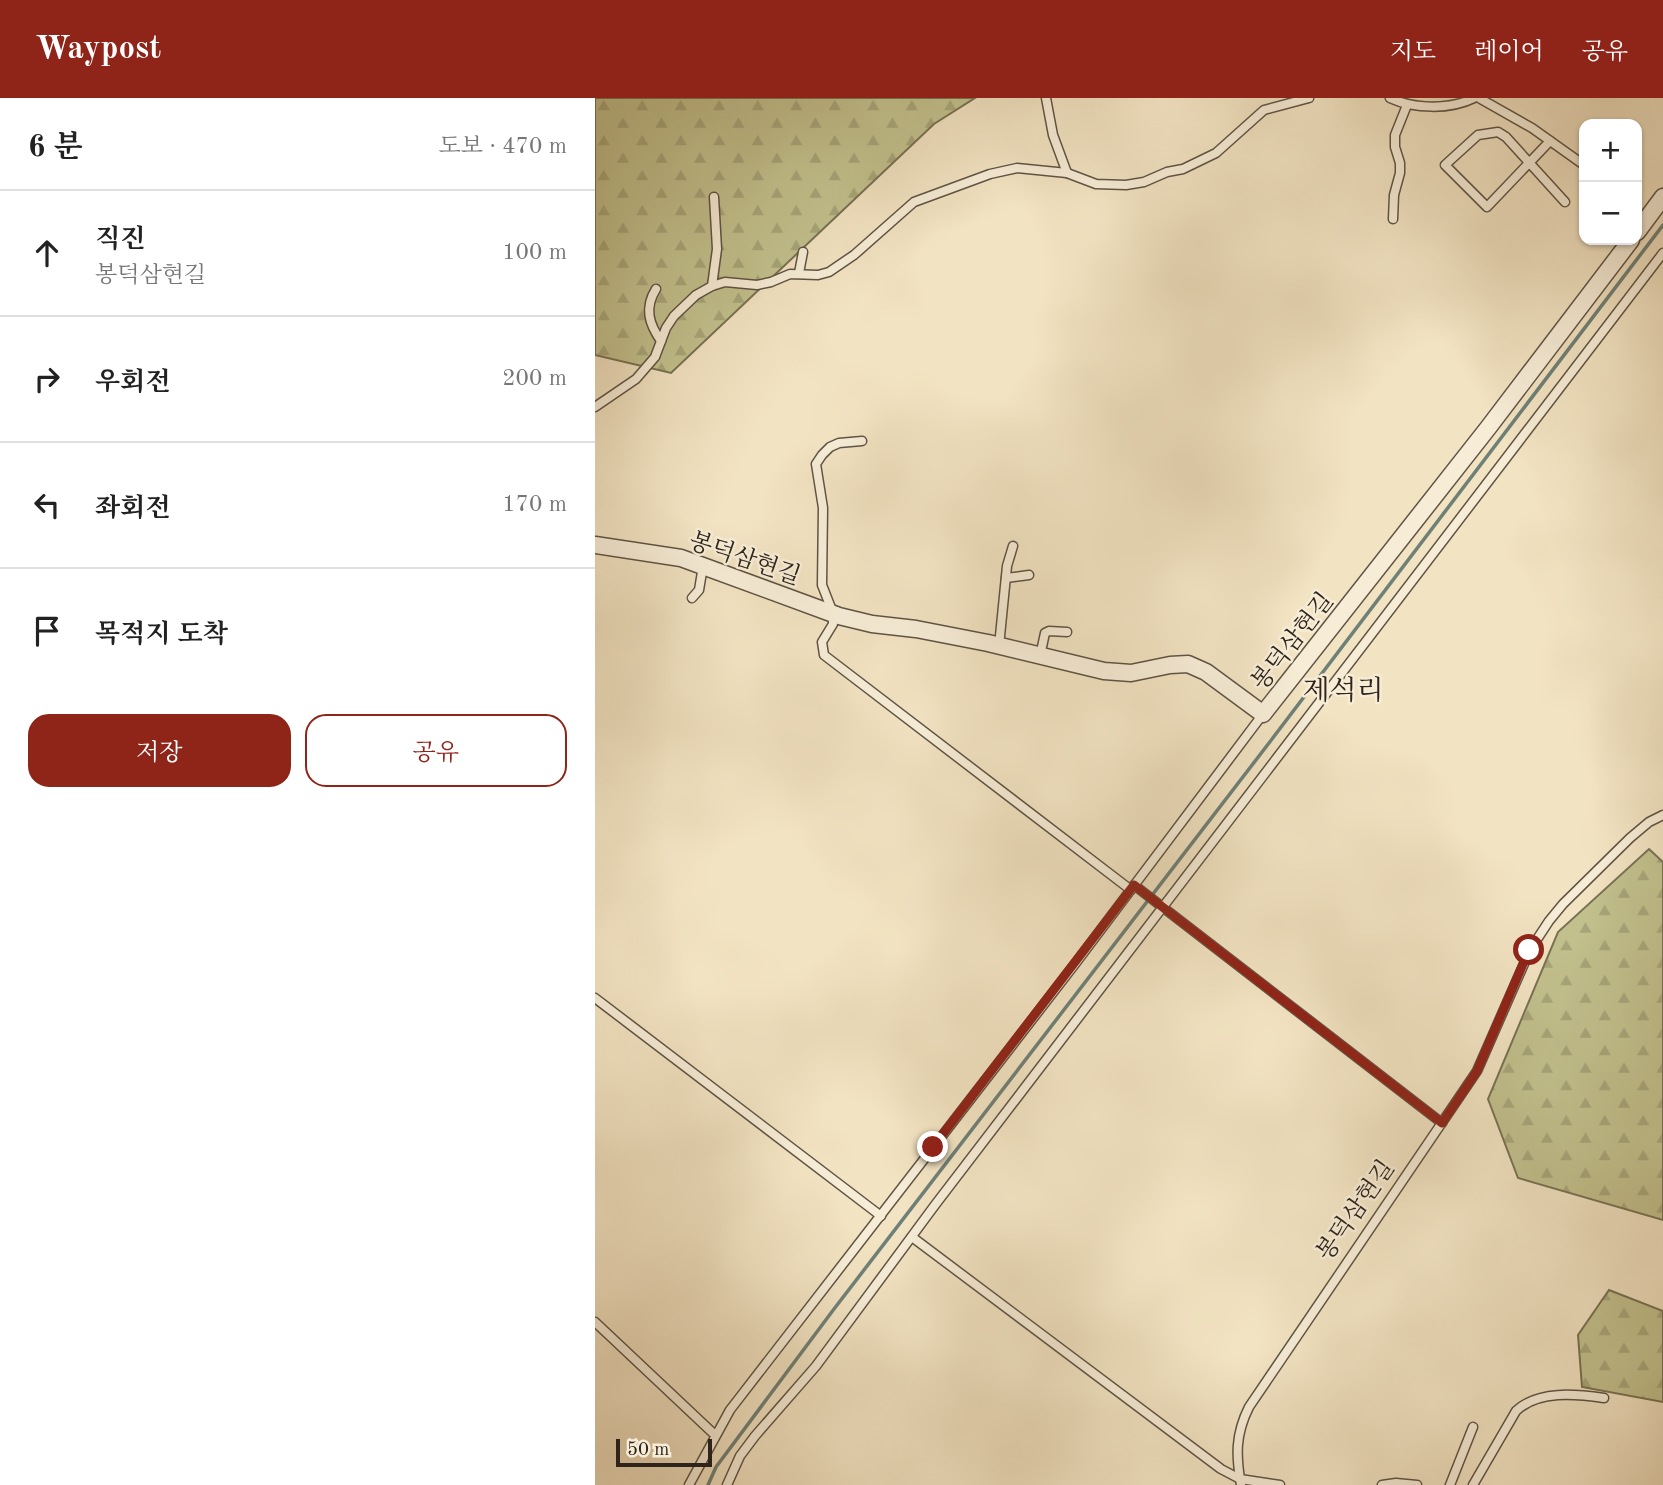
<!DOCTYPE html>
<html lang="ko">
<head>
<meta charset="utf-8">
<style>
	:root { --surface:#fff; --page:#f6f6f6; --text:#222; --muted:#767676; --line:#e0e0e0; --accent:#8f2418 }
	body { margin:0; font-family:"Old Standard TT","Noto Serif KR",serif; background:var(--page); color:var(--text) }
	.controls { position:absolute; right:21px; top:21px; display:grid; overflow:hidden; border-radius:14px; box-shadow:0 2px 5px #0004 }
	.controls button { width:63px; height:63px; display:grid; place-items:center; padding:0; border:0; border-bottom:2px solid var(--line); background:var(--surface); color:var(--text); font:35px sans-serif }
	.scale { position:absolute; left:21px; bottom:18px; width:96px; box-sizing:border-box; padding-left:7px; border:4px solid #2e241b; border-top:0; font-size:19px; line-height:24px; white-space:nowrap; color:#2e241b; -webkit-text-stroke:5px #f7edd7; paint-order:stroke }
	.stop { position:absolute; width:21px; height:21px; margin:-16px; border:5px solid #8f2418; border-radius:50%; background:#fff }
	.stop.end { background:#8f2418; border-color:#fff; box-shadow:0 2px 7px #0008 }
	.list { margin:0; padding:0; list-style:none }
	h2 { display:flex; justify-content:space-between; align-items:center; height:91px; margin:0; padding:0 28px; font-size:30px }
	h2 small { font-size:23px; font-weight:400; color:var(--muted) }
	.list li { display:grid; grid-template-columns:46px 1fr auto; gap:21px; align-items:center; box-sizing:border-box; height:126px; padding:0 28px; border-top:2px solid var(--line) }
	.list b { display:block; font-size:26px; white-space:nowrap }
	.list p { margin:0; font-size:23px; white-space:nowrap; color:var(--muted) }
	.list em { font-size:23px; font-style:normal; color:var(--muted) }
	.actions { display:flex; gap:14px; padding:21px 28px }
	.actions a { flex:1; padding:16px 0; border:2px solid var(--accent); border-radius:21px; text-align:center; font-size:24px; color:var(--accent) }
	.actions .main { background:var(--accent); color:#fff }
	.icon { flex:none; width:38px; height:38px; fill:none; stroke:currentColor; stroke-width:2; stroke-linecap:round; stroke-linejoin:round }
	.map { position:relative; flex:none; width:1068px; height:1387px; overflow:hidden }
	header { display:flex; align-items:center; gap:42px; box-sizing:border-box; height:98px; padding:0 35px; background:var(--accent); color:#fff }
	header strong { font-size:33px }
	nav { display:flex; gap:38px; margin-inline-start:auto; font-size:24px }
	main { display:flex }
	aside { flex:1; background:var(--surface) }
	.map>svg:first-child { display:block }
	.forest { fill:url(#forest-firs); stroke:#787254; stroke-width:2 }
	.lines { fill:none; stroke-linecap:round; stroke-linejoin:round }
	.stream { stroke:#6f8077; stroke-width:3.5 }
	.service-casing { stroke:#5f5445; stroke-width:11 }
	.minor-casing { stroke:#5f5445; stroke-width:19 }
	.service { stroke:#f7edd7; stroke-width:8 }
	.minor { stroke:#f7edd7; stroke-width:16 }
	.route { stroke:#8f2418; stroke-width:9 }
	.labels { text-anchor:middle; stroke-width:5; stroke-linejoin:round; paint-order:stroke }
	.street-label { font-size:24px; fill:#2e241b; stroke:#f7edd7 }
	.quarter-label { font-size:28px; fill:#2e241b; stroke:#f7edd7 }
</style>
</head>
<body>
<header>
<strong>Waypost</strong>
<nav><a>지도</a><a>레이어</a><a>공유</a></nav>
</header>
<main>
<aside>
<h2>6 분<small>도보 · 470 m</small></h2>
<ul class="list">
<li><svg class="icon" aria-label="ahead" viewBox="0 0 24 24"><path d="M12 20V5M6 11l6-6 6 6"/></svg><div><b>직진</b><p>봉덕삼현길</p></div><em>100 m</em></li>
<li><svg class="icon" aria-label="right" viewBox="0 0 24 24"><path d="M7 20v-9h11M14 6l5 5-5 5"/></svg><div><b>우회전</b></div><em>200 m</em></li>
<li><svg class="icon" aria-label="left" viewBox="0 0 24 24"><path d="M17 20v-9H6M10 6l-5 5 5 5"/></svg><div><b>좌회전</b></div><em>170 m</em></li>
<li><svg class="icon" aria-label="arrive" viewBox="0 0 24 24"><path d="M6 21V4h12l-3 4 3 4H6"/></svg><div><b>목적지 도착</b></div></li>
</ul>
<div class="actions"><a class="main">저장</a><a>공유</a></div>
</aside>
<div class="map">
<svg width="1068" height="1387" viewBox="0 0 1068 1387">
	<defs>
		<pattern id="forest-firs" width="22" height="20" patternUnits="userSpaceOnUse" patternTransform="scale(1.75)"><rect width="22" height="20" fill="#c2c18e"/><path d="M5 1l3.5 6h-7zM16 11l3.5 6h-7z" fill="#a7a67a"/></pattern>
	</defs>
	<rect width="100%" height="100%" fill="#f2e3c2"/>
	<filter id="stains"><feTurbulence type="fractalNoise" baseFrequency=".00286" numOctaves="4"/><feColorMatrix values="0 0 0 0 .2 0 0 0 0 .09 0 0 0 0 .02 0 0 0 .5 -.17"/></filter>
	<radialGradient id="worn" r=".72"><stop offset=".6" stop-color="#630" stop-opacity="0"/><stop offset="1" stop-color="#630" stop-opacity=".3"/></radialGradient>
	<g class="forest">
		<path d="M 0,0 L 380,0 L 339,26 L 76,275 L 0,257 Z"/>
		<path d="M 1054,751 L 1068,764 L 1068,1122 L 923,1080 L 893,1001 L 963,834 Z"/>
		<path d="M 1014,1192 L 1068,1213 L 1068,1304 L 987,1289 L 983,1237 Z"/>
	</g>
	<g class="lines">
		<path class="stream" d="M 113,1387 L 121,1369 L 239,1211 L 674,645 L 1068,127"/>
		<defs>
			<g id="service">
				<path d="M 795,0 C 819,11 855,12 879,0"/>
				<path d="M 884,0 L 937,30 L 989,67"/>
				<path d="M 955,43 L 892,109 L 850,67 L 883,37 L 903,34 L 911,39 L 970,104"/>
				<path d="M 472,75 L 501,86 L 531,87 L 549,84 L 572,74 L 588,71 L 621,55 L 669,12 L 714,0"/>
				<path d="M 798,121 L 799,97 L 805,75 L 805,65 L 800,49 L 800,37 L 812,7"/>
				<path d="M 204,175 L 208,154"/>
				<path d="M 117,188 L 122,151 L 119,99"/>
				<path d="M 61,191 C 49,210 54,226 66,243"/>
				<path d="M 0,309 L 41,281 L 60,259 L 71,230 L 79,218 L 101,197 L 117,188 L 130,184 L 162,187 L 176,184 L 195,176 L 223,177 L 234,174 L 259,157 L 319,104 L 395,76 L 422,70 L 472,75 L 458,37 L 451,0"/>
				<path d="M 267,343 L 244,345 L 235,349 L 227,357 L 221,366 L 228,410 L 227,487 L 238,515 L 238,526 L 227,544 L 229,557 L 536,792"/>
				<path d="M 411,480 L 434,477"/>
				<path d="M 97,500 L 104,492 L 108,468"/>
				<path d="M 404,548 L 412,468 L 418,448"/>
				<path d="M 445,558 L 450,535 L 454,533 L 472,534"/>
				<path d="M 539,787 L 847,1025"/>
				<path d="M 0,900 L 286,1118"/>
				<path d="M 317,1139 L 626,1371 L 645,1381 L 685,1387"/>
				<path d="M 0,1224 L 120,1337"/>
				<path d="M 94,1387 L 135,1312 L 480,866 L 668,616"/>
				<path d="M 132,1387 L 145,1358 L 160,1338 L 221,1268 L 340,1107 L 1068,155"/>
				<path d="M 646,1387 C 641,1358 640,1337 654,1309 L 882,973 L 935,852 L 954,823 L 968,806 L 1035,740 L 1054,724 L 1068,717"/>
				<path d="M 787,1387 L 801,1385 L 822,1387"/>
				<path d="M 855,1387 L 878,1329"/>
				<path d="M 878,1387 L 921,1313 C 943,1292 981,1296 1009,1300"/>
			</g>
			<g id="minor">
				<path d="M 1042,134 L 1068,99"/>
				<path d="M 0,447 L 86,460 L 244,518 L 277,526 L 321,531 L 393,545 L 509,573 L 536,575 L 575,567 L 593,566 L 611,574 L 668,616 L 893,330 L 1036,142"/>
			</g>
		</defs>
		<use href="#service" class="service-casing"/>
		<use href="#minor" class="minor-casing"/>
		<use href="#service" class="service"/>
		<use href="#minor" class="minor"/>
	</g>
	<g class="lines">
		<path class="route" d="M 338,1049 L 539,787 L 847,1025 L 882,973 L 934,852"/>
	</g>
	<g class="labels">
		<g class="street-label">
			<text transform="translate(150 460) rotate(19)" y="8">봉덕삼현길</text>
			<text transform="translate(697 543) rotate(-52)" y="8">봉덕삼현길</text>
			<text transform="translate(760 1112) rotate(-55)" y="8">봉덕삼현길</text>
		</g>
		<g class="quarter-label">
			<text x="748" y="601">제석리</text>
		</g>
	</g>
	<rect width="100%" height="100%" filter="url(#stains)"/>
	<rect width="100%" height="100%" fill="url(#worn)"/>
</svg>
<div class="controls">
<button>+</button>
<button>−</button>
</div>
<div class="scale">50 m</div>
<div class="stop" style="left:934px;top:852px"></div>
<div class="stop end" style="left:338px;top:1049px"></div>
</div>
</main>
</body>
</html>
